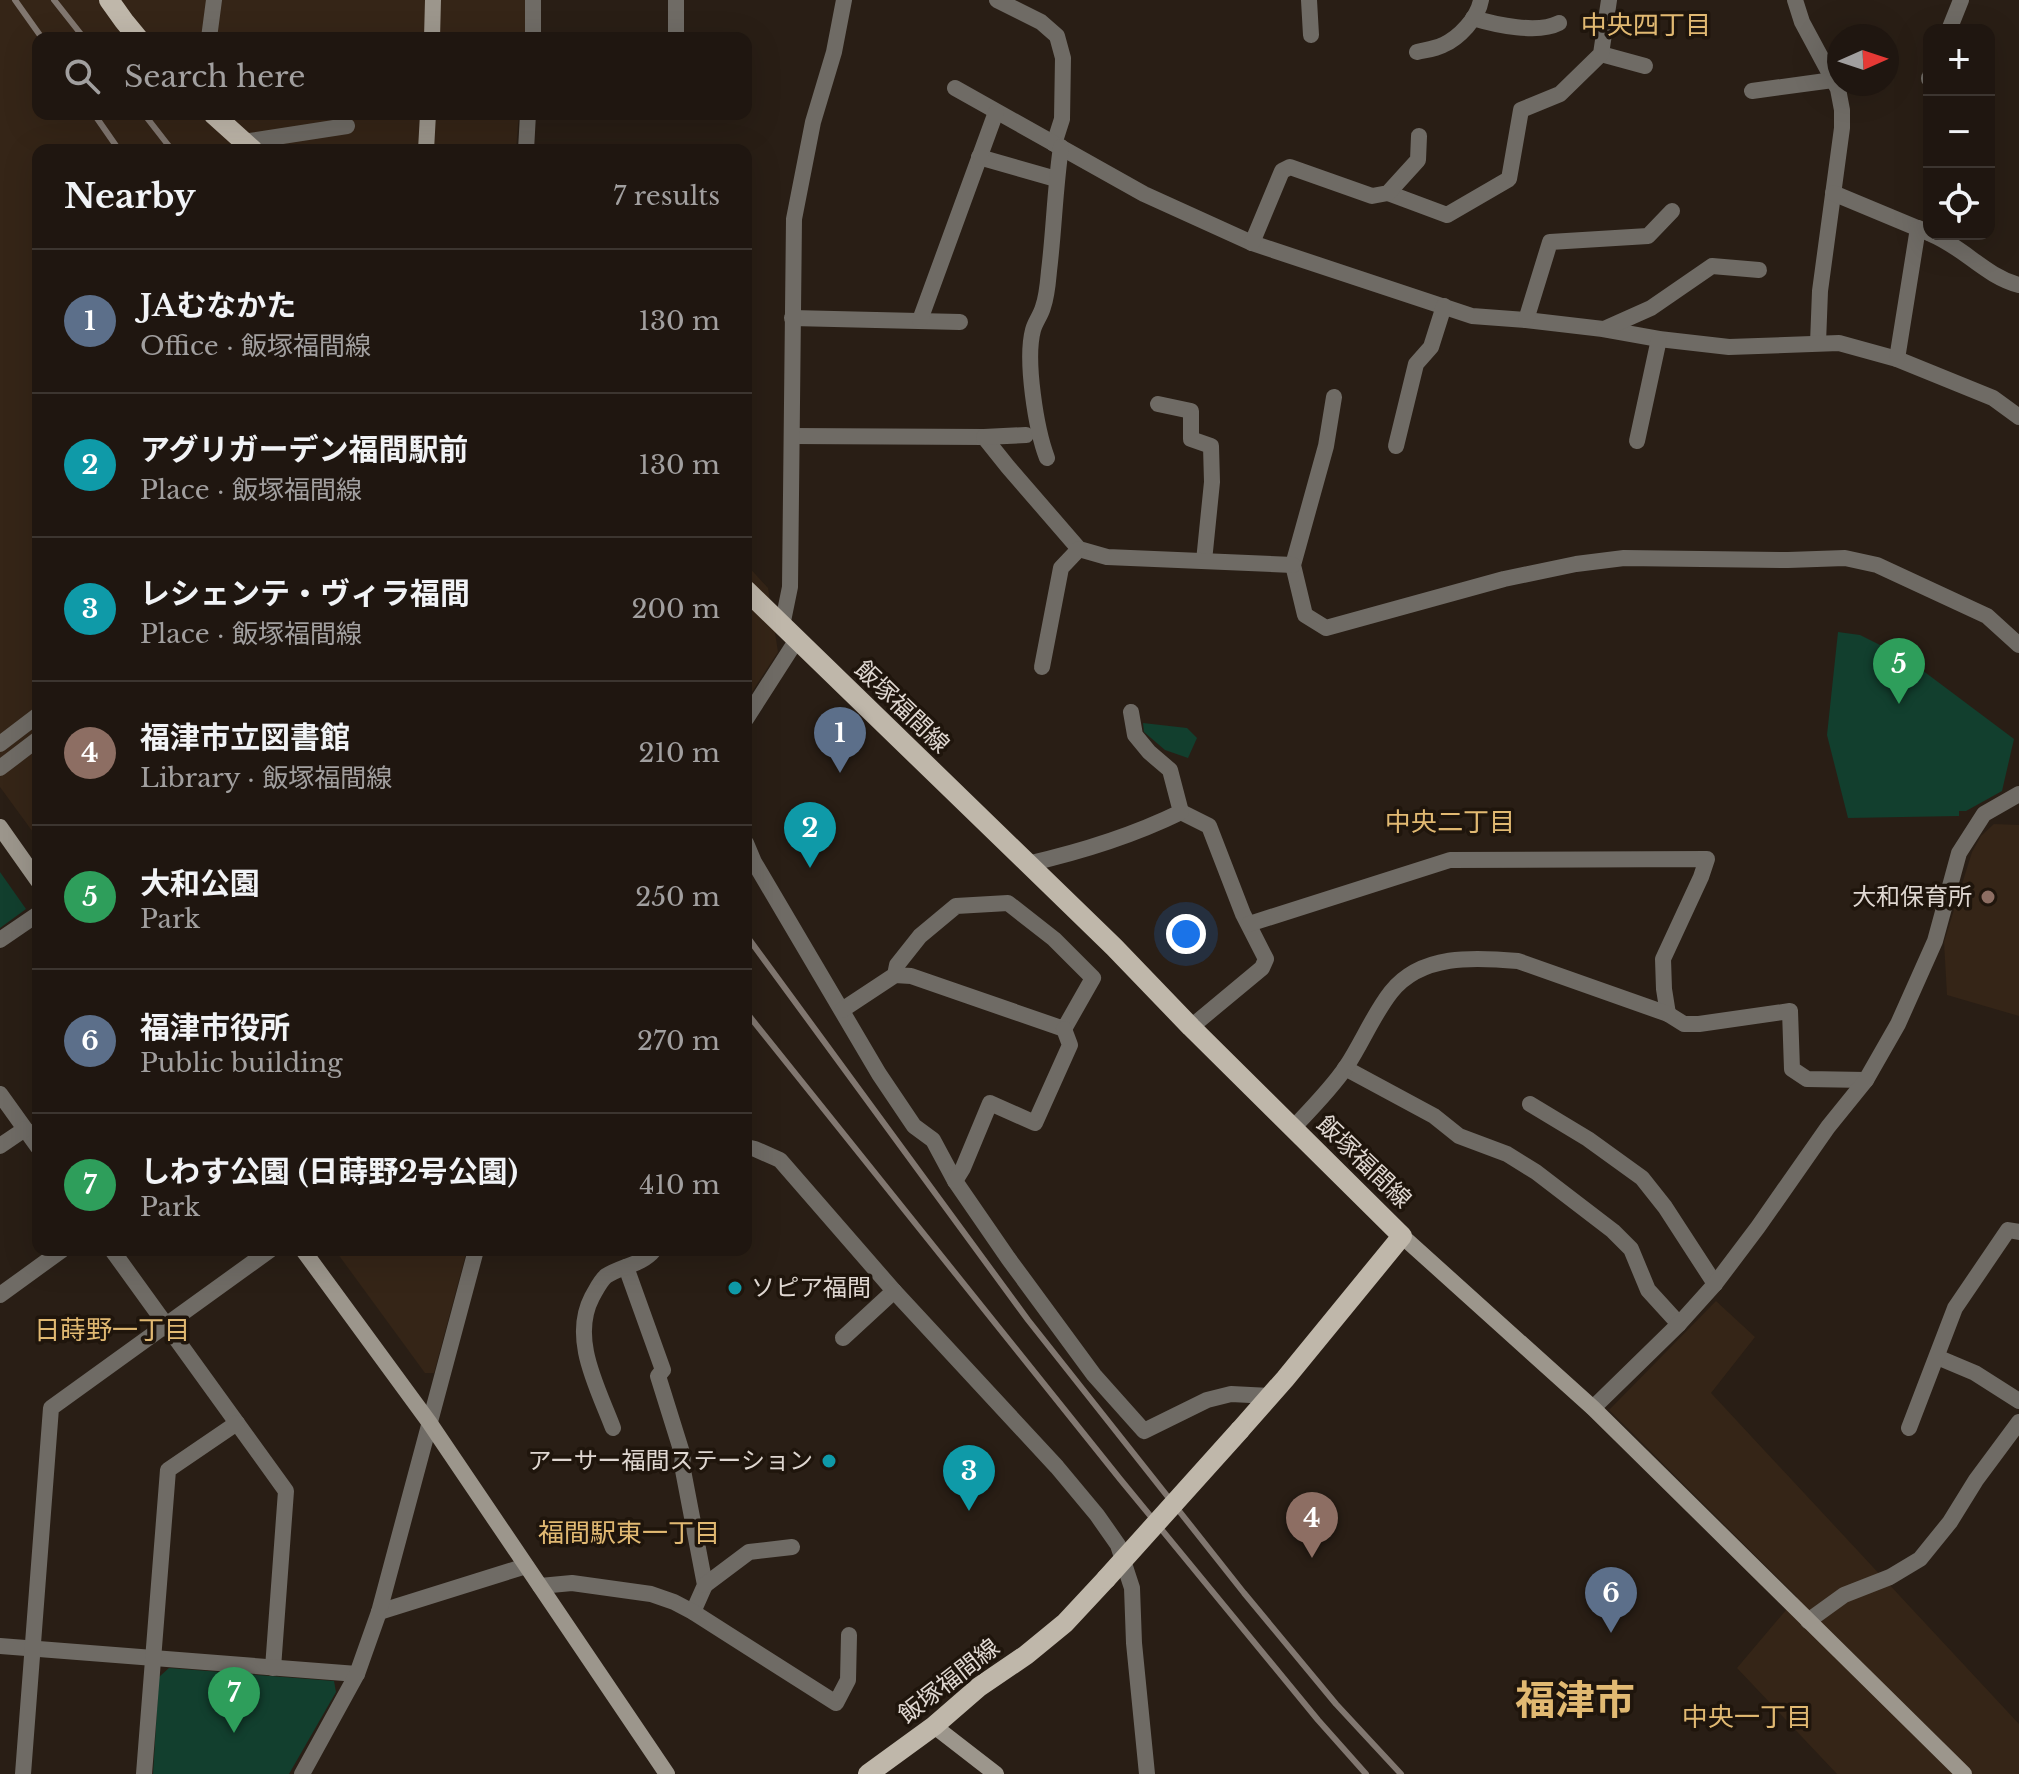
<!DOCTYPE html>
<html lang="en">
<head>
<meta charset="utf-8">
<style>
	:root { --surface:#1f1610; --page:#271f19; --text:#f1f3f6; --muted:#a19f9f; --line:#3c3530; --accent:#e6ac36 }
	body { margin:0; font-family:"Libre Baskerville","Noto Sans JP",serif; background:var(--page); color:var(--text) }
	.controls { position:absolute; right:24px; top:24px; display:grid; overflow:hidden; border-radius:16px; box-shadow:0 8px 32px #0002 }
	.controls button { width:72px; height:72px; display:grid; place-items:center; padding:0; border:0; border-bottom:2px solid var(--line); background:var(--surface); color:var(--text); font:40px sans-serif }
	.compass { position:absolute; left:1827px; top:24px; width:72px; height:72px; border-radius:50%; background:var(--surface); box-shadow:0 8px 32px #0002; rotate:87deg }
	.you { position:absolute; left:1186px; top:934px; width:28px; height:28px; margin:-20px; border:6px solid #fff; border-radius:50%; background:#1a73e8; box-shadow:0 0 0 12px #1a73e833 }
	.badge { display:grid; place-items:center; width:52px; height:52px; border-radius:50%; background:var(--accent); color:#fff; font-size:26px; font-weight:700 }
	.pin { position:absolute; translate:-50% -66px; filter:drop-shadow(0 2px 4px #0008) }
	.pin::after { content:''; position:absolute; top:42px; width:28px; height:24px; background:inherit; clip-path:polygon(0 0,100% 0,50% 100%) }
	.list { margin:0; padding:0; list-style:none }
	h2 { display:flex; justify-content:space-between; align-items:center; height:104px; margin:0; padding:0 32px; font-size:34px }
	h2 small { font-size:26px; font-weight:400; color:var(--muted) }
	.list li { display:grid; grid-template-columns:52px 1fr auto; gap:24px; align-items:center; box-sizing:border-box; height:144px; padding:0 32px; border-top:2px solid var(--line) }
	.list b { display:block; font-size:30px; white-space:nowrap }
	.list p { margin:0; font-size:26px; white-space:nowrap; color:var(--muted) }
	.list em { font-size:26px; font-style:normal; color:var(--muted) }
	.icon { flex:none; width:44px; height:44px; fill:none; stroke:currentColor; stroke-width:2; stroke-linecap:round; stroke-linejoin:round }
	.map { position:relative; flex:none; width:2019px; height:1774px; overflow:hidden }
	.search { position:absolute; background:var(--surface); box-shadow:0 8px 32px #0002; left:32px; top:32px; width:720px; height:88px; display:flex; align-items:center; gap:20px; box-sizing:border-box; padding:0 28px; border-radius:16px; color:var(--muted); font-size:30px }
	.panel { position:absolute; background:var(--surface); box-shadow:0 8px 32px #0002; left:32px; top:144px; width:720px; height:1112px; border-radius:16px }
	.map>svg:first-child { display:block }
	.built { fill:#352517 }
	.green { fill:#123f2e }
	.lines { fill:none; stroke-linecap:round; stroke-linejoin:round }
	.street { stroke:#6f6b65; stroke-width:16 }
	.secondary { stroke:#9c968c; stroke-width:16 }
	.primary { stroke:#bfb7aa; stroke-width:20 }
	.rail { stroke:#817770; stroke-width:6 }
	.primary-bridge { stroke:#bfb7aa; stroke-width:20 }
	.education-dot { fill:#8d6e63; stroke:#1f150c; stroke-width:3 }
	.culture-dot { fill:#0f9aa8; stroke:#1f150c; stroke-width:3 }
	.labels { text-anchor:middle; stroke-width:7; stroke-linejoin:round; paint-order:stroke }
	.street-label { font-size:24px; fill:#dfd7d1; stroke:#1f150c }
	.poi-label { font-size:24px; fill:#dfd7d1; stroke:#1f150c; text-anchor:end }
	.neighbourhood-label { font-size:26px; fill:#e1b972; stroke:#1f150c }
	.town-label { font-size:40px; font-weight:bold; fill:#e1b972; stroke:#1f150c }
</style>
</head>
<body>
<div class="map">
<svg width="2019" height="1774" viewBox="0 0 2019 1774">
	<rect width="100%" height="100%" fill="#291e15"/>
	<g class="built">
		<path d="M 0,0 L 526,0 L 525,38 L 38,38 L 38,114 L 519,114 L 516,150 L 38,150 L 38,839 L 0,787 Z"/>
		<path d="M 746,564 L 768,588 L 778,652 L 746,701 Z"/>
		<path d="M 1994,824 L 2019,825 L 2019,1016 L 1947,995 L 1944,942 L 1972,852 L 1981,836 Z"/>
		<path d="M 335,1250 L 467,1250 L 434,1373 L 425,1373 Z"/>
		<path d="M 1716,1301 L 1755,1337 L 1711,1393 L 2019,1724 L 2019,1774 L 1837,1774 L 1737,1668 L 1797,1597 L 1609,1410 Z"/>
	</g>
	<g class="green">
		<path d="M 1838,632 L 1860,635 L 1894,652 L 1926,673 L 2014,739 L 2002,791 L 1966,811 L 1959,811 L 1959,816 L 1848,818 L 1827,735 Z"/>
		<path d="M 1143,723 L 1187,728 L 1197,738 L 1188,758 L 1165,750 L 1144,732 Z"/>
		<path d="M 0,872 L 26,909 L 0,928 Z"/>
		<path d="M 169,1668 L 334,1681 L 336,1692 L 289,1774 L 153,1774 L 159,1677 Z"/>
	</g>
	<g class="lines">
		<g class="street">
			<path d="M 676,0 L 676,38"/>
			<path d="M 997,0 L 1041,22 L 1057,36 L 1063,58 L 1062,119 L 1054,144"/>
			<path d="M 1309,0 L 1311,35"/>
			<path d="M 1795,0 L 1802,22 L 1838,89 L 1842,110 L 1842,128 L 1820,291 L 1818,343"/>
			<path d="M 1473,18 C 1496,25 1538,34 1559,23"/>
			<path d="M 1949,30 L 1961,0"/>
			<path d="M 209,38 L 214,0"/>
			<path d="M 533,38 L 533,0"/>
			<path d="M 1417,52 C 1425,50 1435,49 1443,45 C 1459,38 1478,18 1481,0"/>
			<path d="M 1601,54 L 1645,66"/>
			<path d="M 1929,79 L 1929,78"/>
			<path d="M 955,88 L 1144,194 L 1252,243 L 1472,316 L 1526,320 L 1603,329 L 1659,339 L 1729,347 L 1839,343 L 1897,359 L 1993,398 L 2019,417"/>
			<path d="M 1752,91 L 1833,80"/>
			<path d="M 243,142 L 347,126"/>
			<path d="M 526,150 L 528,114"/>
			<path d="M 979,157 L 1056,179"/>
			<path d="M 1388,193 L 1447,215 L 1509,179 L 1521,110 L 1560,94 L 1601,54 L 1609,0"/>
			<path d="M 1833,193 L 1929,233"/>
			<path d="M 1931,234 C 1965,248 1985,276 2019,285"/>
			<path d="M 1252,243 L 1282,171 L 1290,167 L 1372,196 L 1388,193 L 1418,160 L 1419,136"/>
			<path d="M 792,318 L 960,322"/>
			<path d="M 920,320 L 996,112"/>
			<path d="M 1526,320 L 1550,242 L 1648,236 L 1672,211"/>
			<path d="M 1604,329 L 1651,308 L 1712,266 L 1759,270"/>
			<path d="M 1897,359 L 1918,228"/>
			<path d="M 1334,397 L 1326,446 L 1293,565 L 1305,615 L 1326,628 L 1504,579 L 1576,564 L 1624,558 L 1788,560 L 1845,558 L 1877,565 L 1987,616 L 2019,645"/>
			<path d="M 1158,404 L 1191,411 L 1191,439 L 1211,446 L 1212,482 L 1204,561"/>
			<path d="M 792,436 L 984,437 L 1008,467 L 1079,549 L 1107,557 L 1293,565"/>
			<path d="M 984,437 L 1026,435"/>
			<path d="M 1637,441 L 1659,339"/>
			<path d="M 1396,446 L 1416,364 L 1431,347 L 1444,306"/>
			<path d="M 1047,458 C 1036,429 1025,360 1033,330 C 1035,322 1041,315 1043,307 C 1047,296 1048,282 1049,271 C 1054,230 1055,188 1061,147"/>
			<path d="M 782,626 L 790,587 L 794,219 L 813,122 L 834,52 L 844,0"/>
			<path d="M 1042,667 L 1061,568 L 1079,549"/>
			<path d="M 746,719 L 796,641"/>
			<path d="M 0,744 L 38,715"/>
			<path d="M 0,768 L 38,739"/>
			<path d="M 1181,812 L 1209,826 L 1243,914 L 1266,959 L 1262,968 L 1191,1027"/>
			<path d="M 746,843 L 754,862 L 879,1074 L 914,1126 L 933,1140 L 955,1181 L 1008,1258 L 1094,1375 L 1144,1431 L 1207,1400 L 1231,1394 L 1270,1396"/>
			<path d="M 1027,864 C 1080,852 1132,836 1181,812 L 1170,770 L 1149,752 L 1135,735 L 1131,712"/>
			<path d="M 1249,924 L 1450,860 L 1707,859 L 1701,877 L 1663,959 L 1664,989 L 1668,1014"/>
			<path d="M 0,940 L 38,914"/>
			<path d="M 842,1010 L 895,975 L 897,965 L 920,936 L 956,906 L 1008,903 L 1054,939 L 1093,978 L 1064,1029 L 911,976 L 895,975"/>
			<path d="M 1345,1068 L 1434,1116 L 1459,1136 L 1507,1154 L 1536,1172 L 1613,1231 L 1631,1249 L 1648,1290 L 1679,1324"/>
			<path d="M 0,1094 L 38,1147"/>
			<path d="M 1530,1104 L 1588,1139 L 1642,1178 L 1665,1207 L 1715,1284"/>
			<path d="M 1293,1128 C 1311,1109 1331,1089 1346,1067 C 1362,1043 1373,1015 1391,992 C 1421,954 1474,957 1518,961 L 1668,1014 L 1684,1024 L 1699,1024 L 1790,1011 L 1792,1069 L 1807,1079 L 1866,1080"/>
			<path d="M 0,1146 L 25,1129"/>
			<path d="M 746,1147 L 755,1149 L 780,1160 L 894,1291 L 1057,1467 L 1097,1515 L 1118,1545 L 1132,1588 L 1134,1643 L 1147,1774"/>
			<path d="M 955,1181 L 963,1168 L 990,1103 L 1035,1123 L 1070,1045 L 1064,1029"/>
			<path d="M 112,1250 L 286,1491 L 273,1668"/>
			<path d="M 626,1267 L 663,1370 L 658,1376 L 683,1456 L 682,1465 L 705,1585 L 693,1612"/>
			<path d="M 0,1295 L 62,1250"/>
			<path d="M 843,1338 L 894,1291"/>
			<path d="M 1937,1357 L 1975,1373 L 2019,1401"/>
			<path d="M 1593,1408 L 1679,1324 L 1715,1284 L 1758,1227 L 1828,1127 L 1866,1080 L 1898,1024 L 1935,941 L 1959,853 L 1984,814 L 2019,794"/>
			<path d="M 613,1428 C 598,1388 570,1339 592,1297 C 596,1290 600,1281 606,1276 C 621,1266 642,1265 654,1250"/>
			<path d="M 1909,1428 L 1955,1308 L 2008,1230 L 2019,1232"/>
			<path d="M 705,1585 L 749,1552 L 792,1547"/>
			<path d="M 540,1586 L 572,1583 L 651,1594 L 674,1602 L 693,1612 L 836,1703 L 848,1680 L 849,1635"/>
			<path d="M 379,1612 L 526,1566"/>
			<path d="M 1808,1621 L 1844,1595 L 1890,1577 L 1920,1559 L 1950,1522 L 1976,1480 L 2019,1422"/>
			<path d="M 0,1646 L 357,1674"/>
			<path d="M 23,1774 L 51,1408 L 270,1250"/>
			<path d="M 144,1774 L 168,1470 L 237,1423"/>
			<path d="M 302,1774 L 357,1674 L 379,1612 L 476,1250"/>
		</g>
		<g class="secondary">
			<path d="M 432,38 L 433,0"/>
			<path d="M 426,150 L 428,114"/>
			<path d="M 0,827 L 38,881"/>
			<path d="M 1402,1236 L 1593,1408 L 1964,1774"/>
			<path d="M 303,1250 L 429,1422 L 667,1774"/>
			<path d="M 934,1726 L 996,1774"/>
		</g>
		<g class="primary">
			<path d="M 109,0 L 124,21 L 138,38"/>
			<path d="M 213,114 L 253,150"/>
			<path d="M 746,590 L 1114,947 L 1191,1027 L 1402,1236 L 1285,1379 L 1240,1430"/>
			<path d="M 868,1774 L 934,1726 L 979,1687 L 1026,1655 L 1065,1623 L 1106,1579"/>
		</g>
		<g class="rail">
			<path d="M 15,0 L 42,38"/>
			<path d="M 54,0 L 84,38"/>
			<path d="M 94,114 L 119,150"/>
			<path d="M 144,114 L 172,150"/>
			<path d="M 746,935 L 1028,1320 L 1244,1593 L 1336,1704 L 1401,1774"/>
			<path d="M 746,1012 L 1120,1479 L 1318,1720 L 1366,1774"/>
		</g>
		<path class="primary-bridge" d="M 1106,1579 L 1240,1430"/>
	</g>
	<circle class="education-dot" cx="1988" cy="897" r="8"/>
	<g class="culture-dot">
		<circle cx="735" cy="1288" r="8"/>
		<circle cx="829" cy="1461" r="8"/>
	</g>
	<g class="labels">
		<g class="street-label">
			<text transform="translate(902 707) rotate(44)" y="8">飯塚福間線</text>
			<text transform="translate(1364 1162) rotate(44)" y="8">飯塚福間線</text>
			<text transform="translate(949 1681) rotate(-38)" y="8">飯塚福間線</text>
		</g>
		<g class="poi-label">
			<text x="1972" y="905">大和保育所</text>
			<text x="751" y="1296" text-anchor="start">ソピア福間</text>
			<text x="813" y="1469">アーサー福間ステーション</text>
		</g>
		<g class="neighbourhood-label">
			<text x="1646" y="34">中央四丁目</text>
			<text x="1450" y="831">中央二丁目</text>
			<text x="112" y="1339">日蒔野一丁目</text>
			<text x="629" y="1542">福間駅東一丁目</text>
			<text x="1747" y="1726">中央一丁目</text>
		</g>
		<g class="town-label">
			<text x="1575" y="1714">福津市</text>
		</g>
	</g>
</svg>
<div class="controls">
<button>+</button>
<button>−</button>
<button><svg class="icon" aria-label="locate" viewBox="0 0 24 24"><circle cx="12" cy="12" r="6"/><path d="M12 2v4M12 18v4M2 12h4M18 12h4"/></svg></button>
</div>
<svg class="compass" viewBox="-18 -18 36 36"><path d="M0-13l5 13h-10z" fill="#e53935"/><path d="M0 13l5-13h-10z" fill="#a19f9f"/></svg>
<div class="you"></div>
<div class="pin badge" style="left:840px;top:773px;background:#5c6f8a">1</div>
<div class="pin badge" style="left:810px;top:868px;background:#0f9aa8">2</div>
<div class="pin badge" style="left:969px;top:1511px;background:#0f9aa8">3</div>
<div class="pin badge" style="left:1312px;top:1558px;background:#8d6e63">4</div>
<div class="pin badge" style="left:1899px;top:704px;background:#2e9e5b">5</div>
<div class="pin badge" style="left:1611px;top:1633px;background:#5c6f8a">6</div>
<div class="pin badge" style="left:234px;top:1733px;background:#2e9e5b">7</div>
<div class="search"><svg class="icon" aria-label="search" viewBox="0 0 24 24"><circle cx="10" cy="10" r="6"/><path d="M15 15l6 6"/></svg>Search here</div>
<section class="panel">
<h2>Nearby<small>7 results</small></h2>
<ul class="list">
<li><span class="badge" style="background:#5c6f8a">1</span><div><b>JAむなかた</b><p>Office · 飯塚福間線</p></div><em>130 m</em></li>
<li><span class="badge" style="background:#0f9aa8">2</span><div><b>アグリガーデン福間駅前</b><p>Place · 飯塚福間線</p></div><em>130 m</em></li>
<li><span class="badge" style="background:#0f9aa8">3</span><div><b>レシェンテ・ヴィラ福間</b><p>Place · 飯塚福間線</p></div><em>200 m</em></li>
<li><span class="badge" style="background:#8d6e63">4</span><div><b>福津市立図書館</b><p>Library · 飯塚福間線</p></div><em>210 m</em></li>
<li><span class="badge" style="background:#2e9e5b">5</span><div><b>大和公園</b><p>Park</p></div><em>250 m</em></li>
<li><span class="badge" style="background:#5c6f8a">6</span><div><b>福津市役所</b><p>Public building</p></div><em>270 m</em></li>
<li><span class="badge" style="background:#2e9e5b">7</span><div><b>しわす公園 (日蒔野2号公園)</b><p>Park</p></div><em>410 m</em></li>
</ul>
</section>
</div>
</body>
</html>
